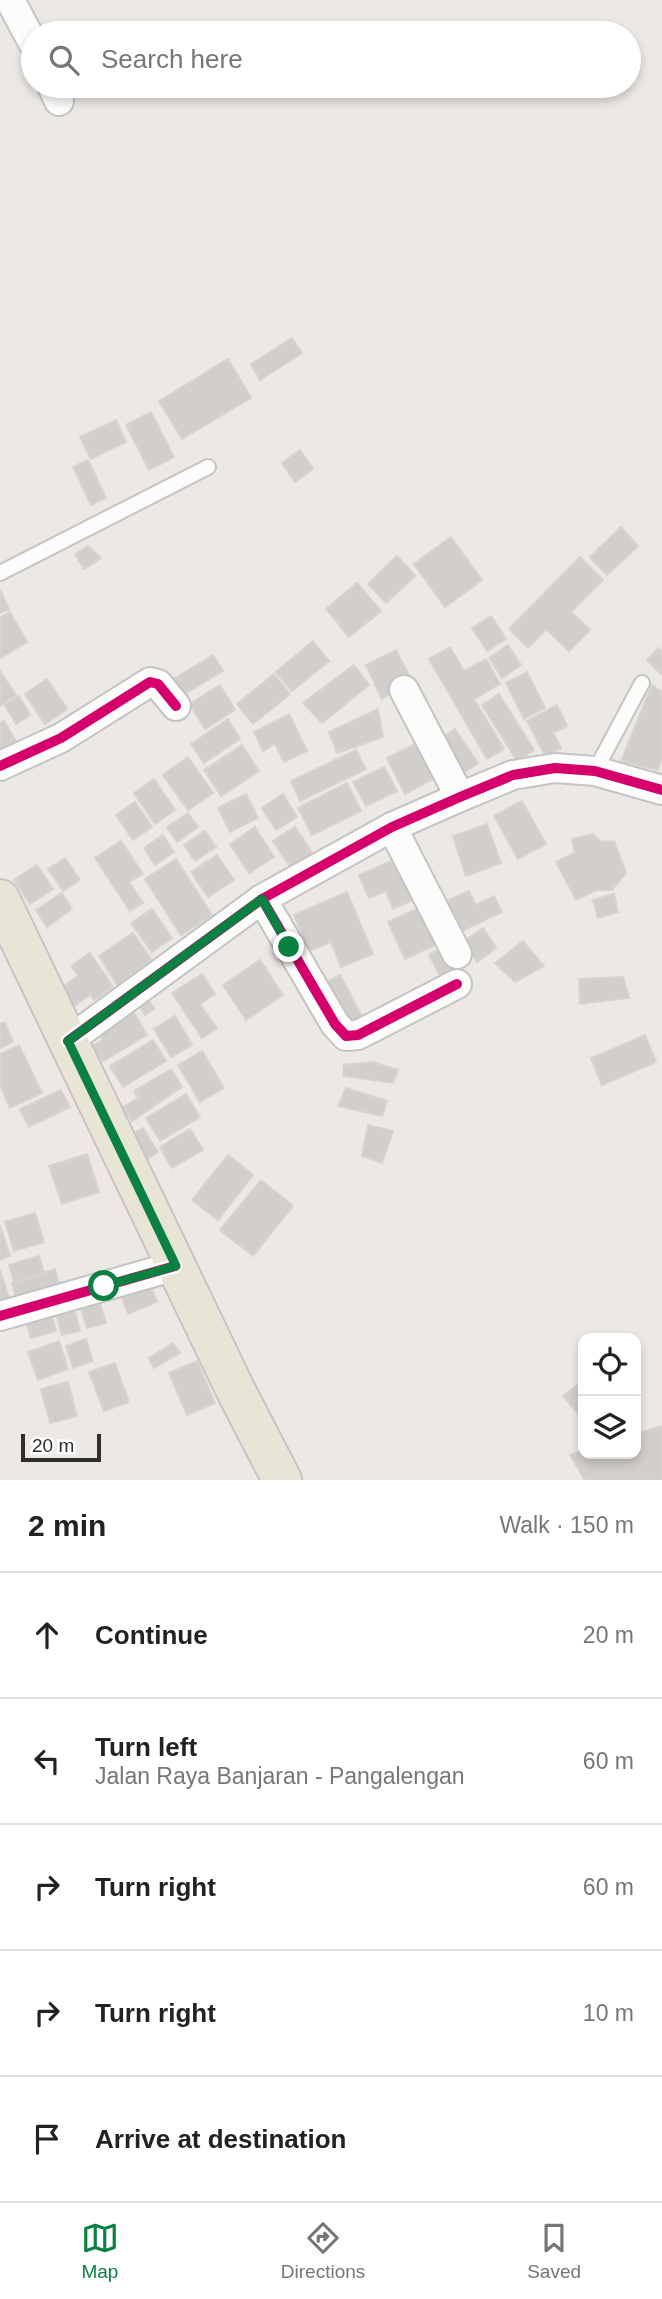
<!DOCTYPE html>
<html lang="en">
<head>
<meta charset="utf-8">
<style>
	:root { --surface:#fff; --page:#f2f2f2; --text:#222; --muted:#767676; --line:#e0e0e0; --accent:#0b8043 }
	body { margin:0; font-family:Arial,sans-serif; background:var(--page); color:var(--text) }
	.controls { position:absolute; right:21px; bottom:21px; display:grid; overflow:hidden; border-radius:14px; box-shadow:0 4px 10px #0003 }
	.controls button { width:63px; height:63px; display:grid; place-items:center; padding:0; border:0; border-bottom:2px solid var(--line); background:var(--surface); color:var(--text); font:35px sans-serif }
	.scale { position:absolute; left:21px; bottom:18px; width:80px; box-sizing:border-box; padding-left:7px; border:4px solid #2e2e2e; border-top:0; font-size:19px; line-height:24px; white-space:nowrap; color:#2e2e2e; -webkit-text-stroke:5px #fff; paint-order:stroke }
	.stop { position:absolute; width:21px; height:21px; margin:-16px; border:5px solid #0b8043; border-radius:50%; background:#fff }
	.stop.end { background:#0b8043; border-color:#fff; box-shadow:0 2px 7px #0008 }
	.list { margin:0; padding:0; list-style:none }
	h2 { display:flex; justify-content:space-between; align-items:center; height:91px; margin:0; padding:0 28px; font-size:30px }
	h2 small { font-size:23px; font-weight:400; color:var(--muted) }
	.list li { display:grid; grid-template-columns:46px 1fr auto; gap:21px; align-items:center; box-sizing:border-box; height:126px; padding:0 28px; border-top:2px solid var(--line) }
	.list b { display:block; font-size:26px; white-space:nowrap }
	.list p { margin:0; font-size:23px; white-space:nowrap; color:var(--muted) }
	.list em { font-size:23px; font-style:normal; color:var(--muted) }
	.icon { flex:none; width:38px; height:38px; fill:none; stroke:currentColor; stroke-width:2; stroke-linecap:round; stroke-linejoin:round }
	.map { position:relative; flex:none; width:662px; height:1480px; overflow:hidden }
	.search { position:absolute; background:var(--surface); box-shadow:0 4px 10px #0003; left:21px; right:21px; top:21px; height:77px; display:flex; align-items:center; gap:18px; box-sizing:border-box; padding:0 24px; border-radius:38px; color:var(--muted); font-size:26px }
	.sheet { height:721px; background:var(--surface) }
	nav { display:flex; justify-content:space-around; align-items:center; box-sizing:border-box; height:98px; border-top:2px solid var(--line); background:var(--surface); font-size:19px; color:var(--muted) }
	nav a { display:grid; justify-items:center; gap:4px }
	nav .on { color:var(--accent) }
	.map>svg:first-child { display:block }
	.building { fill:#d1cecb; stroke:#d7d4d0; stroke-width:2 }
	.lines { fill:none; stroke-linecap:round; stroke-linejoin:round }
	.service-casing { stroke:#c5c4c5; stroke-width:18 }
	.minor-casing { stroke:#c5c4c5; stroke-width:32 }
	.primary-casing { stroke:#c6c5c4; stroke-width:42 }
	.service { stroke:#fcfcfb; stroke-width:14 }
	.minor { stroke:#fcfcfb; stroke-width:28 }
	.primary { stroke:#e8e4d6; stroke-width:38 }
	.cycleway-casing { stroke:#fff; stroke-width:15 }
	.cycleway { stroke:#d6006c; stroke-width:10 }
	.route { stroke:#0b8043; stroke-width:9 }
</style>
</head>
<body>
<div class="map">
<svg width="662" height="1480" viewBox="0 0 662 1480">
	<rect width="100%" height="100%" fill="#ece8e4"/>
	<g class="building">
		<path d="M 292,338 L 302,353 L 260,380 L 251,364 Z"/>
		<path d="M 228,359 L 251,398 L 182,439 L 159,401 Z"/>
		<path d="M 151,412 L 174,457 L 149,470 L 126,425 Z"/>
		<path d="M 116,420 L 126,442 L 91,459 L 80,437 Z"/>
		<path d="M 300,450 L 313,469 L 295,482 L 282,463 Z"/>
		<path d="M 88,460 L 106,498 L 91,505 L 73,467 Z"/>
		<path d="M 621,527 L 638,546 L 607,575 L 590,557 Z"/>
		<path d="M 451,537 L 482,580 L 445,607 L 414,564 Z"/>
		<path d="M 88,546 L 101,558 L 84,569 L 75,554 Z"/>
		<path d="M 397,556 L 415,576 L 386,603 L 368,584 Z"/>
		<path d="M 580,557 L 603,580 L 571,612 L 590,630 L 569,651 L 546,629 L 528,648 L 509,629 Z"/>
		<path d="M 357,583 L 381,611 L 349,637 L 326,609 Z"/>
		<path d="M 0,590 L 9,609 L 0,613 Z"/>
		<path d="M 10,612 L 27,642 L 0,658 L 0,618 Z"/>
		<path d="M 491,616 L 506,639 L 487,651 L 472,628 Z"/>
		<path d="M 313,641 L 329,661 L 292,691 L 276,672 Z"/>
		<path d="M 508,645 L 521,665 L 502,678 L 489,658 Z"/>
		<path d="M 450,647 L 464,671 L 486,659 L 500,684 L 474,699 L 504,749 L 487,759 L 429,659 Z"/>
		<path d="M 658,648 L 662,652 L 662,675 L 647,660 Z"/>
		<path d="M 396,650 L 411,679 L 382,699 L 366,665 Z"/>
		<path d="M 213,655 L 223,671 L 176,699 L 167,683 Z"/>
		<path d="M 354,665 L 369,685 L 322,723 L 303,703 Z"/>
		<path d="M 0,671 L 16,695 L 0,706 Z"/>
		<path d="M 527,672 L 545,708 L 524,719 L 506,683 Z"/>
		<path d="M 274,674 L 290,694 L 253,724 L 237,704 Z"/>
		<path d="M 47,679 L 67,709 L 45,724 L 25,694 Z"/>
		<path d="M 220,685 L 235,710 L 205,729 L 190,704 Z"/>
		<path d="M 652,685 L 662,692 L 662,759 L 658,770 L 621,761 Z"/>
		<path d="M 499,694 L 534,750 L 517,761 L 482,705 Z"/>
		<path d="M 19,696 L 30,715 L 16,724 L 5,705 Z"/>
		<path d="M 557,705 L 567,726 L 553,733 L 561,748 L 546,757 L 527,721 Z"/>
		<path d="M 378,709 L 383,737 L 337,753 L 329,732 Z"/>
		<path d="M 289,714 L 307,751 L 284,762 L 275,744 L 263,751 L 254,732 Z"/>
		<path d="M 228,719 L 240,739 L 204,763 L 191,744 Z"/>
		<path d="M 4,721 L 19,746 L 0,757 L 0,723 Z"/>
		<path d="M 455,729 L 478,763 L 459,776 L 436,742 Z"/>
		<path d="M 417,743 L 435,778 L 405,794 L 387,758 Z"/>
		<path d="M 242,745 L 259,771 L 221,796 L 204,770 Z"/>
		<path d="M 356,750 L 366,769 L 300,801 L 291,781 Z"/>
		<path d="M 188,757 L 213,793 L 188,810 L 163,775 Z"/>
		<path d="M 384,767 L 397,791 L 366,806 L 353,782 Z"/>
		<path d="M 154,779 L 175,810 L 155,824 L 134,793 Z"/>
		<path d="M 347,783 L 361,811 L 312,835 L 298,808 Z"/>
		<path d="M 246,794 L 258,818 L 230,832 L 218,808 Z"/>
		<path d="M 283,794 L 297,817 L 276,830 L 262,808 Z"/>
		<path d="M 522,801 L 546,844 L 518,859 L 494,816 Z"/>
		<path d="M 135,802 L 152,827 L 133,840 L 116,815 Z"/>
		<path d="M 188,813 L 198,827 L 177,842 L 167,827 Z"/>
		<path d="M 487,824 L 501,863 L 466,876 L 453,836 Z"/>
		<path d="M 255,827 L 274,857 L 249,873 L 230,844 Z"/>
		<path d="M 295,827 L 313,854 L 292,869 L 273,841 Z"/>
		<path d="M 205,831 L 216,847 L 195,861 L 184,845 Z"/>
		<path d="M 593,834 L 601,842 L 614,841 L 626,873 L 612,890 L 597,890 L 576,900 L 556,862 L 575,853 L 572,839 Z"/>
		<path d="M 163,835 L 174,852 L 155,865 L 144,848 Z"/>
		<path d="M 121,841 L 143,874 L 129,882 L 143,903 L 130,911 L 95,858 Z"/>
		<path d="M 217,855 L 234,880 L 208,897 L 191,872 Z"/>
		<path d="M 65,858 L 80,880 L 63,891 L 48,869 Z"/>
		<path d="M 398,858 L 416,899 L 393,909 L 386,891 L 369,898 L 359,875 Z"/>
		<path d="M 176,859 L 212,915 L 181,935 L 145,879 Z"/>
		<path d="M 37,865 L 53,889 L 30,904 L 14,880 Z"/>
		<path d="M 469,891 L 476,905 L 494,896 L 502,912 L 456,934 L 442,903 Z"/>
		<path d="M 347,892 L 373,954 L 341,967 L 331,942 L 309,951 L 294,915 Z"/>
		<path d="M 62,893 L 72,909 L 47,927 L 36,910 Z"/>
		<path d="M 614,894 L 618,912 L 598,918 L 593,900 Z"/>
		<path d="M 421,907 L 438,944 L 405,959 L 388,922 Z"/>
		<path d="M 152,909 L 172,938 L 152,952 L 131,923 Z"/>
		<path d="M 483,928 L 496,948 L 477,962 L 463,942 Z"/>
		<path d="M 133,933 L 151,959 L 118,986 L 99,956 Z"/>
		<path d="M 523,941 L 544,966 L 515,982 L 495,963 Z"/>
		<path d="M 443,947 L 454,969 L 440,976 L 429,955 Z"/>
		<path d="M 90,953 L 113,987 L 94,1000 L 90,995 L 71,1008 L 59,989 L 78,976 L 71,966 Z"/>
		<path d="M 260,960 L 283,995 L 246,1020 L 223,985 Z"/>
		<path d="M 202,974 L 215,994 L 200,1004 L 217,1028 L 202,1038 L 172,993 Z"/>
		<path d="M 340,975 L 364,1020 L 343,1030 L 320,985 Z"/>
		<path d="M 623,977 L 629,998 L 580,1004 L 579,979 Z"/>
		<path d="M 144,992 L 154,1009 L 145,1015 L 135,998 Z"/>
		<path d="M 128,1003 L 147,1035 L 102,1062 L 92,1046 L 103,1040 L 93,1023 Z"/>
		<path d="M 175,1016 L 192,1045 L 171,1057 L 154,1029 Z"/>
		<path d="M 5,1022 L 13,1042 L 0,1048 L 0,1024 Z"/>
		<path d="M 645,1035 L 656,1062 L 602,1085 L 591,1058 Z"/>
		<path d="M 153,1040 L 166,1061 L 123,1087 L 110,1066 Z"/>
		<path d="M 19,1045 L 42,1093 L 10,1108 L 0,1085 L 0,1054 Z"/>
		<path d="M 202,1051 L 224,1088 L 200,1102 L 178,1065 Z"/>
		<path d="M 372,1062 L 398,1070 L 393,1083 L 343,1076 L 344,1065 Z"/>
		<path d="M 171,1069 L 182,1087 L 132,1121 L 123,1107 L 138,1098 L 134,1091 Z"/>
		<path d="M 346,1088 L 387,1101 L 382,1116 L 338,1106 Z"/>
		<path d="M 61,1090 L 70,1107 L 29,1127 L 20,1109 Z"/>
		<path d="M 186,1094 L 200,1117 L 160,1141 L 146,1118 Z"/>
		<path d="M 368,1125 L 393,1131 L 382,1163 L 362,1156 Z"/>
		<path d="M 143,1128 L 158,1152 L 144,1161 L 129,1136 Z"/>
		<path d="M 190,1129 L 203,1150 L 172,1168 L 160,1147 Z"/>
		<path d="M 87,1154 L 99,1192 L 62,1204 L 49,1166 Z"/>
		<path d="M 228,1155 L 253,1175 L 218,1220 L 192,1200 Z"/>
		<path d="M 261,1180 L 293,1206 L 253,1256 L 220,1230 Z"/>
		<path d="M 35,1213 L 44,1242 L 14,1251 L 5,1222 Z"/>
		<path d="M 0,1225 L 10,1256 L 0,1260 Z"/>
		<path d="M 39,1256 L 44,1273 L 14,1282 L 9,1265 Z"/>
		<path d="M 55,1269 L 61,1289 L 17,1302 L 12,1283 Z"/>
		<path d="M 0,1270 L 10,1301 L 0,1304 Z"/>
		<path d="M 150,1284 L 157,1302 L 128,1314 L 121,1295 Z"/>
		<path d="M 98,1298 L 106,1323 L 87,1328 L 79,1303 Z"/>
		<path d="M 74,1308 L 80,1331 L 62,1335 L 56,1313 Z"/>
		<path d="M 50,1310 L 56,1331 L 31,1338 L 25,1318 Z"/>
		<path d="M 86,1339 L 93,1361 L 73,1368 L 66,1346 Z"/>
		<path d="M 59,1341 L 68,1369 L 38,1380 L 28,1352 Z"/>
		<path d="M 173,1343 L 180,1353 L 154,1368 L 149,1358 Z"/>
		<path d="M 197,1361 L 215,1403 L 187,1415 L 169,1373 Z"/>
		<path d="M 115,1363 L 129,1402 L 104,1411 L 89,1372 Z"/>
		<path d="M 583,1381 L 583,1413 L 580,1416 L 563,1396 Z"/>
		<path d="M 68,1382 L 77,1416 L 50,1423 L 41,1389 Z"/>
		<path d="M 662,1426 L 662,1480 L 585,1480 L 570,1455 L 583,1450 L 583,1454 L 636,1454 L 636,1434 Z"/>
	</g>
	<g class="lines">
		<defs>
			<g id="service">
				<path d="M 0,573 L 208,467"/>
				<path d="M 595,771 L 642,683"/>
			</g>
			<g id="minor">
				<path d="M 10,0 L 33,43"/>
				<path d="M 52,86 L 59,101"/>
				<path d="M 404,690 L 460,797"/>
				<path d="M 0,766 L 61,738 L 150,682 L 158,684 L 176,706"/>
				<path d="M 392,827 L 457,954"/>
				<path d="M 262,899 L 335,1024 L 346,1036 L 358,1035 L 457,984"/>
				<path d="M 68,1041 L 262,899 L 392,827 L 460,797 L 513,775 L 555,768 L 595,771 L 662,790"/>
				<path d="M 0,1316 L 175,1266"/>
			</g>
			<path id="primary" d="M 0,899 L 236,1391 L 282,1480"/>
		</defs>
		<use href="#service" class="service-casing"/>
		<use href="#minor" class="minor-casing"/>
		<use href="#primary" class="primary-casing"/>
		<use href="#service" class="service"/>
		<use href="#minor" class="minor"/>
		<use href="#primary" class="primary"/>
		<defs>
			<g id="cycleway">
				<path d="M 0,766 L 61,738 L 150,682 L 158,684 L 176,706"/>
				<path d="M 262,899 L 335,1024 L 346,1036 L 358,1035 L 457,984"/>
				<path d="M 68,1041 L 262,899 L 392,827 L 460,797 L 513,775 L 555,768 L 595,771 L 662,790"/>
				<path d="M 0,1316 L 175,1266"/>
			</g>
		</defs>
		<use href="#cycleway" class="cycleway-casing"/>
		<use href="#cycleway" class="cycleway"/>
	</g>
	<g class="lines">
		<path class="route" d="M 104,1286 L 176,1266 L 68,1041 L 262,899 L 289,947"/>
	</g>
</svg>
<div class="controls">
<button><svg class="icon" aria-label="locate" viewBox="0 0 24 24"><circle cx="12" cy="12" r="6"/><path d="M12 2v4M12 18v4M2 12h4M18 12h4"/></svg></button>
<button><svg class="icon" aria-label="layers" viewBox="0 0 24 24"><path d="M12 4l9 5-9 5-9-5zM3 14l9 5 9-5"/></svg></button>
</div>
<div class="scale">20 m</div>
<div class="stop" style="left:104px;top:1286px"></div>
<div class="stop end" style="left:289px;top:947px"></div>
<div class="search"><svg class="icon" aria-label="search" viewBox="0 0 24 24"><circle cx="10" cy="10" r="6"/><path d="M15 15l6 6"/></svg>Search here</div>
</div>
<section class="sheet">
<h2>2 min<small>Walk · 150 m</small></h2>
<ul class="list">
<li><svg class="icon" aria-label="ahead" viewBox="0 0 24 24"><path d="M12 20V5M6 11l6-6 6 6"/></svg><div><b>Continue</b></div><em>20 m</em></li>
<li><svg class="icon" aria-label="left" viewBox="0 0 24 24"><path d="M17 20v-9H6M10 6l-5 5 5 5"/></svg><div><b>Turn left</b><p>Jalan Raya Banjaran - Pangalengan</p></div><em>60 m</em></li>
<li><svg class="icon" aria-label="right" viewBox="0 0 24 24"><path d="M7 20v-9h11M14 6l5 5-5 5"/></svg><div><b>Turn right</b></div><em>60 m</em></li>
<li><svg class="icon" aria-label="right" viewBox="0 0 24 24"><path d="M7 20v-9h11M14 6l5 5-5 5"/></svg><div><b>Turn right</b></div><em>10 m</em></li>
<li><svg class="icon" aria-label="arrive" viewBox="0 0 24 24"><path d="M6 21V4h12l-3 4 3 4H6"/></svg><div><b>Arrive at destination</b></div></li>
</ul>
</section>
<nav>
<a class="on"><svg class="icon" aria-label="map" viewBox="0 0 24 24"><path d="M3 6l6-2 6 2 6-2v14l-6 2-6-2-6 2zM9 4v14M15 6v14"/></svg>Map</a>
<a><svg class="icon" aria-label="directions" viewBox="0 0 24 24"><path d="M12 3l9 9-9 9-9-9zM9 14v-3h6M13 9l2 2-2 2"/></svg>Directions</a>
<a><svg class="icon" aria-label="saved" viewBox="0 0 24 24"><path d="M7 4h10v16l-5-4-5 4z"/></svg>Saved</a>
</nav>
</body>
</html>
